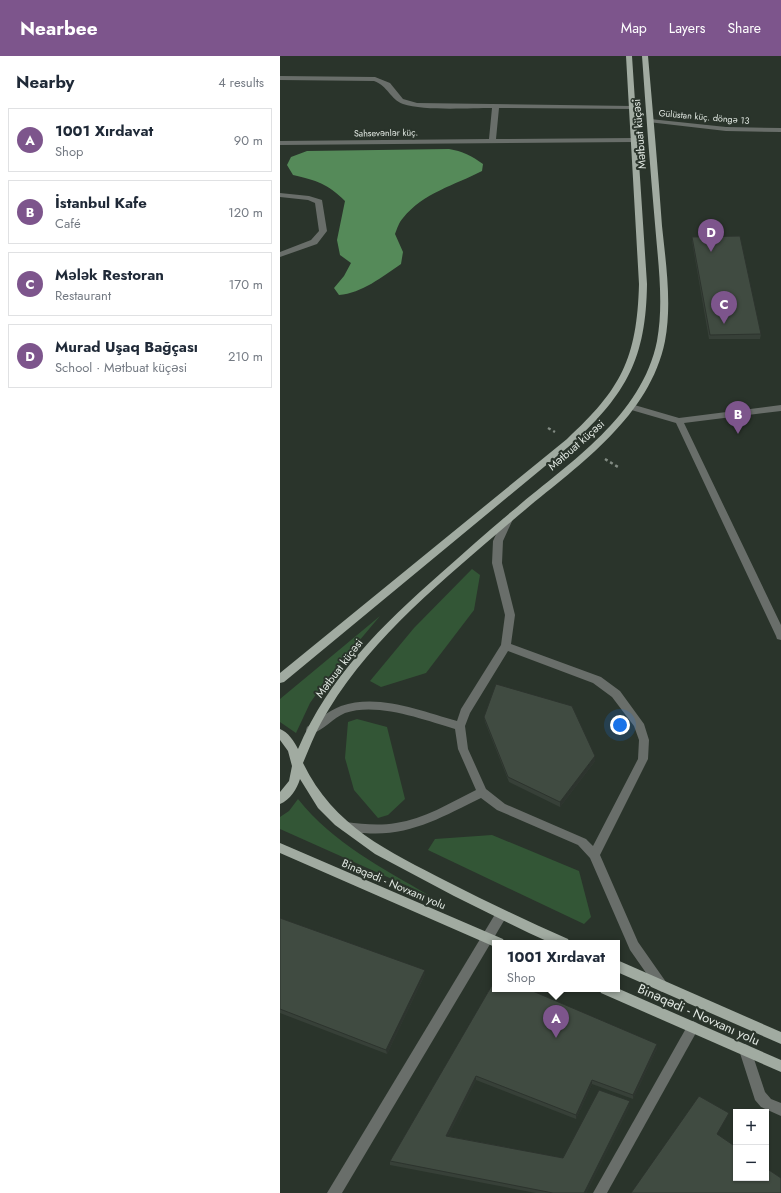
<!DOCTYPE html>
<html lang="en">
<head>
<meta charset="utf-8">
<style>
	:root { --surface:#fff; --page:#f6f6f7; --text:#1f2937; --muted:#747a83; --line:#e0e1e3; --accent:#7d558c }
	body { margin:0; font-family:Jost,sans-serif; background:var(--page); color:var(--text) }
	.controls { position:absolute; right:12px; bottom:12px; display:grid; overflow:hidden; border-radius:0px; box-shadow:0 1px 3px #0004 }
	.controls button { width:36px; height:36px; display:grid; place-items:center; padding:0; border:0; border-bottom:1px solid var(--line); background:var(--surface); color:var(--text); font:20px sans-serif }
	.you { position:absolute; left:340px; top:669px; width:14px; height:14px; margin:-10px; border:3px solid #fff; border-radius:50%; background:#1a73e8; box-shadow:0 0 0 6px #1a73e833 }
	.badge { display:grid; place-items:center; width:26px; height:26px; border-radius:50%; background:var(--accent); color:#fff; font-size:13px; font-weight:700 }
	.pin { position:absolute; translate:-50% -33px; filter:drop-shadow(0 1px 2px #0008) }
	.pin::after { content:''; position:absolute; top:21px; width:14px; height:12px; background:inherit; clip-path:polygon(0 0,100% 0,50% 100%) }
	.popup { position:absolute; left:212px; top:884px; width:128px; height:52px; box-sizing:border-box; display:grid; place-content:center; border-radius:0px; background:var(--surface); filter:drop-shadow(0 1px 3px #0005); font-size:13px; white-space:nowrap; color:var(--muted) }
	.popup b { font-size:15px; color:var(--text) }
	.popup::after { content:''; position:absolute; left:50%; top:100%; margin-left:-8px; border:8px solid transparent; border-top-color:var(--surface) }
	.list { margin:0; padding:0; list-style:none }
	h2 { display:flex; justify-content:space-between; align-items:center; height:52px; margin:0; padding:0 16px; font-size:17px }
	h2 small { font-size:13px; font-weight:400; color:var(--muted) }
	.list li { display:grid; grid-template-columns:26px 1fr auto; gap:12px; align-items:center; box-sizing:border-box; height:64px; margin:0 8px 8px; padding:0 8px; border:1px solid var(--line); border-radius:0px }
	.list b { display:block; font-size:15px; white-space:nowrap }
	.list p { margin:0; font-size:13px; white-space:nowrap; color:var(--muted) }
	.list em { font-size:13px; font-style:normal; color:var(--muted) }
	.map { position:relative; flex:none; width:501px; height:1137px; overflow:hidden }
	header { display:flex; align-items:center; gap:24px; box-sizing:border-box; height:56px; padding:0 20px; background:var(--accent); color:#fff }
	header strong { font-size:19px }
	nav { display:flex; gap:22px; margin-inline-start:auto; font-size:14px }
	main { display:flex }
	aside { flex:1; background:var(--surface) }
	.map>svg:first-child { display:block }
	.green { fill:#335636 }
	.water { fill:#558a59 }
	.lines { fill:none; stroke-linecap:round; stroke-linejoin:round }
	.path { stroke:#828b83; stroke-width:2.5; stroke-dasharray:3 3; stroke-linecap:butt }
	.lane { fill:#696e6a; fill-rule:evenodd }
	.street { fill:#696e6a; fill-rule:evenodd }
	.primary { fill:#a1aba1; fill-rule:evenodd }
	.wall { fill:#374038 }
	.shaded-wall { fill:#2d342e }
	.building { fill:#404b41; stroke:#2d342e }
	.labels { text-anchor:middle; stroke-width:4; stroke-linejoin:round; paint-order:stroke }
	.far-street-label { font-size:9px; fill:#e2e9e3; stroke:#2a342b }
	.street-label { font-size:11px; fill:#e2e9e3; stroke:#2a342b }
	.near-street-label { font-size:13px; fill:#e2e9e3; stroke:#2a342b }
</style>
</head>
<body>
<header>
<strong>Nearbee</strong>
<nav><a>Map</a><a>Layers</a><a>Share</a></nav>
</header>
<main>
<aside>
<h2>Nearby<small>4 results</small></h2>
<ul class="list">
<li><span class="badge">A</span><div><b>1001 Xırdavat</b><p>Shop</p></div><em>90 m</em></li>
<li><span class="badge">B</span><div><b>İstanbul Kafe</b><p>Café</p></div><em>120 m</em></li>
<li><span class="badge">C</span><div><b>Mələk Restoran</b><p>Restaurant</p></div><em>170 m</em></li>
<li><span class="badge">D</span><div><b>Murad Uşaq Bağçası</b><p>School · Mətbuat küçəsi</p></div><em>210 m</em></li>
</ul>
</aside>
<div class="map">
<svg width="501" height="1137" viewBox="0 0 501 1137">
	<rect width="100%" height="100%" fill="#2a342b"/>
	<g class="green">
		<path d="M 192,513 L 200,519 L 194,554 L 146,617 L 101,631 L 90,625 L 134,572 Z"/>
		<path d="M 100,560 L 47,623 L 30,647 L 16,677 L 0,666 L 0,643 Z"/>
		<path d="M 77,663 L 107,671 L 125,743 L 108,759 L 98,762 L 74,734 L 65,702 L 68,666 Z"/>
		<path d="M 18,743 C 54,788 101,811 150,840 L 0,773 L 0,761 L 9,755 Z"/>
		<path d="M 212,779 L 299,815 L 311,861 L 304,868 L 148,794 L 155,783 Z"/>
	</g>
	<path class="water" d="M 169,93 C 182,95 192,100 203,108 L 202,115 C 175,129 143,137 123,162 C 119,166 117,173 115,178 L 123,196 L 121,208 C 102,221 82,237 59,239 L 54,232 L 64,220 L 71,207 L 60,199 L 57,184 L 65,145 C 47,127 37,125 13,119 L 7,109 L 11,101 L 27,95 Z"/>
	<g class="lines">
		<g class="path">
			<path d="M 268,372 L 275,376"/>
			<path d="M 325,403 L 338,411"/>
		</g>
		<g class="lane">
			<path d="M 228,460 L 233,463 L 223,485 L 222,507 L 235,559 L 231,588 L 321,621 L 340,635 L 364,668 L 369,684 L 368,703 L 320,799 L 358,886 L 386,926 L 388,930 L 386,934 L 382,936 L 378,934 L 350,894 L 310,802 L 298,789 L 217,754 L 201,742 C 162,761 129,781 84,777 C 76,777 69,777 62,774 L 60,771 L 62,768 L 66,766 C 82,768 99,770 116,767 C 144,763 170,747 196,734 L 178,693 L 175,673 C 144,664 98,646 65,657 C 53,662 44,674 31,678 L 27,677 L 26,674 L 27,671 C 38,663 49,655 61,650 C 98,637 141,655 177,665 L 181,653 L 221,589 L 225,559 L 212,507 L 213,485 L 223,463 ZM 228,595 L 313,627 L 332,641 L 354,670 L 359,684 L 358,703 L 313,790 L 306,783 L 225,748 L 206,733 L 188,693 L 185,670 L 190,657 Z"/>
			<path d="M 221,854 L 225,855 L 227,859 L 225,863 L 62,1137 L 47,1137 L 217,855 Z"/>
			<path d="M 413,965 L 417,967 L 419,971 L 417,975 L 327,1137 L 313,1137 L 409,967 Z"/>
			<path d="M 465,988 L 469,990 L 471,994 L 485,1036 L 491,1043 L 501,1047 L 501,1060 L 481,1051 L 475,1044 L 459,994 L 461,990 Z"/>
		</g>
		<g class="street">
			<path d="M 0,20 L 95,21 L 110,27 L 123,43 L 137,47 L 352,50 L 355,52 L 354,53 L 219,52 L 216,83 L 354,82 L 358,84 L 354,86 L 0,89 L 0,85 L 209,83 L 212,52 C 189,52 143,55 123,48 C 110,43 108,30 94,25 L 0,24 Z"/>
			<path d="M 370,63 L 446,71 L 501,72 L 501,76 L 446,75 L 368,66 L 368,64 Z"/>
			<path d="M 0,137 L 29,140 L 42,144 L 47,175 L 37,188 L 0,201 L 0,196 L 31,184 L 39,175 L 35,147 L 28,144 L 0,141 Z"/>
			<path d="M 351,348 L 399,362 L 501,349 L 501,355 L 404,367 L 501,569 L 501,584 L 497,583 L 496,580 L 396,367 L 348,353 L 347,351 Z"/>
		</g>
		<g class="primary">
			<path d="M 346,0 L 352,0 L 367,228 C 366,302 347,337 293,387 L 4,626 L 0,627 L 0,617 L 287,383 C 341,333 357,303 359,228 Z"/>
			<path d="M 362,0 L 368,0 C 373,57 378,114 382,170 C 386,208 392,248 385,285 C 369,365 290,415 233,464 C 167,521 95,578 49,653 C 38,670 31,688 23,707 C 54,771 108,795 168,826 C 207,846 247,865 288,883 L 290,887 L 271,887 L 249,877 L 174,840 L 95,798 L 55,769 L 38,752 L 20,723 C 17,733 10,744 0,748 L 0,736 L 9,725 L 12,710 L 8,695 L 0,684 L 0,673 C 8,676 14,685 18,693 C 48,622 103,568 160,518 C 185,496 210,473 236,452 C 290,406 362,360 377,285 C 384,247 378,206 375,168 C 370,112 366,56 362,0 Z"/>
			<path d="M 0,787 L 223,883 L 225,887 L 215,887 L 215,891 L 0,797 Z"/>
			<path d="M 337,904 L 501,976 L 501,988 L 337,916 Z"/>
			<path d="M 337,932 L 501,1004 L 501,1016 L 321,937 L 319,933 Z"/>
		</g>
	</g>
	<g class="wall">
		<path d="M 412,181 L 481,278 L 480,283 L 429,283 L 412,185 Z"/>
		<path d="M 204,661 L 315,700 L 315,705 L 280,751 L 229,726 L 205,666 Z"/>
		<path d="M 0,862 L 145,918 L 107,998 L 0,957 Z"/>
		<path d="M 215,924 L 377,992 L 353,1043 L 312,1028 L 296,1063 L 196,1024 L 168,1080 L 283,1102 L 350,1049 L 306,1137 L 256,1137 L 110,1109 L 110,1105 Z"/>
	</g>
	<g class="shaded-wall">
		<path d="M 315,700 L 315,705 L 280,751 L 280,746 Z"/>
		<path d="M 145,914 L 145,918 L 107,998 L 106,994 Z"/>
		<path d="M 377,988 L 377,992 L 353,1043 L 353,1039 Z"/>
		<path d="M 196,1020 L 196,1024 L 166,1084 L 166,1080 Z"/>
		<path d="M 312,1024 L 312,1028 L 296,1063 L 296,1059 Z"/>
		<path d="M 350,1045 L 350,1049 L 306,1137 L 304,1137 Z"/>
		<path d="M 449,1057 L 448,1060 L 436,1082 L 437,1078 Z"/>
	</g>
	<g class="building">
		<path d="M 460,180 L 481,278 L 430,279 L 412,181 Z"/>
		<path d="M 216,628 L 292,650 L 315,700 L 280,746 L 228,721 L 204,661 Z"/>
		<path d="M 0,862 L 145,914 L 106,994 L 0,953 Z"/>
		<path d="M 215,924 L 215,933 L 248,933 L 377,988 L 353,1039 L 312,1024 L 296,1059 L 196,1020 L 166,1080 L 283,1102 L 319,1034 L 350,1045 L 304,1137 L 273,1137 L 110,1105 Z"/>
		<path d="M 419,1040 L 449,1057 L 437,1078 L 456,1091 L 456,1122 L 486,1122 L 486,1112 L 501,1122 L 501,1137 L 351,1137 Z"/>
	</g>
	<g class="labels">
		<g class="far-street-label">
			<text transform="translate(424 61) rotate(5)" y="3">Gülüstan küç. döngə 13</text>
			<text transform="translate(106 77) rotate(-1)" y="3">Sahsevənlər küç.</text>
		</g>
		<g class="street-label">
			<text transform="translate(359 78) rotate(-95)" y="4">Mətbuat küçəsi</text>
			<text transform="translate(296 389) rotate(-41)" y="4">Mətbuat küçəsi</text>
			<text transform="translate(59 612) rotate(-53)" y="4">Mətbuat küçəsi</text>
			<text transform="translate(114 828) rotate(23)" y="4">Binəqədi - Novxanı yolu</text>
		</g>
		<g class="near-street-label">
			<text transform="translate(419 958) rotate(24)" y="5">Binəqədi - Novxanı yolu</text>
		</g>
	</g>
</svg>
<div class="controls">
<button>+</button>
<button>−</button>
</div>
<div class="you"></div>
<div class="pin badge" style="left:276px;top:982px">A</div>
<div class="popup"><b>1001 Xırdavat</b>Shop</div>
<div class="pin badge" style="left:458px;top:378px">B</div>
<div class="pin badge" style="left:444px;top:268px">C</div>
<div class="pin badge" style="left:431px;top:196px">D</div>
</div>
</main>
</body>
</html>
